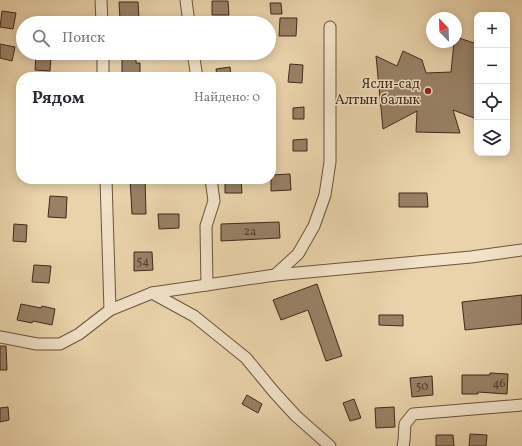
<!DOCTYPE html>
<html lang="ru">
<head>
<meta charset="utf-8">
<style>
	:root { --surface:#fff; --page:#f2f2f3; --text:#2b2b33; --muted:#7c7c81; --line:#e1e1e2 }
	body { margin:0; font-family:Vollkorn,serif; background:var(--page); color:var(--text) }
	.controls { position:absolute; right:12px; top:12px; display:grid; overflow:hidden; border-radius:8px; box-shadow:0 2px 10px #0003 }
	.controls button { width:36px; height:36px; display:grid; place-items:center; padding:0; border:0; border-bottom:1px solid var(--line); background:var(--surface); color:var(--text); font:20px sans-serif }
	.compass { position:absolute; left:426px; top:12px; width:36px; height:36px; border-radius:50%; background:var(--surface); box-shadow:0 2px 10px #0003; rotate:337deg }
	.list { margin:0; padding:0; list-style:none }
	h2 { display:flex; justify-content:space-between; align-items:center; height:52px; margin:0; padding:0 16px; font-size:17px }
	h2 small { font-size:13px; font-weight:400; color:var(--muted) }
	.icon { flex:none; width:22px; height:22px; fill:none; stroke:currentColor; stroke-width:2; stroke-linecap:round; stroke-linejoin:round }
	.map { position:relative; flex:none; width:522px; height:446px; overflow:hidden }
	.search { position:absolute; background:var(--surface); box-shadow:0 2px 10px #0003; left:16px; top:16px; width:260px; height:44px; display:flex; align-items:center; gap:10px; box-sizing:border-box; padding:0 14px; border-radius:22px; color:var(--muted); font-size:15px }
	.panel { position:absolute; background:var(--surface); box-shadow:0 2px 10px #0003; left:16px; top:72px; width:260px; height:112px; border-radius:16px }
	.map>svg:first-child { display:block }
	.building { fill:#998166; stroke:#41281b }
	.lines { fill:none; stroke-linecap:round; stroke-linejoin:round }
	.street-casing { stroke:#6b533f; stroke-width:13 }
	.street { stroke:#f1e2c8; stroke-width:11 }
	.poi-dot { fill:#8f2418; stroke:#f1e2c8; stroke-width:1.5 }
	.labels { text-anchor:middle; stroke-width:3; stroke-linejoin:round; paint-order:stroke }
	.number-label { font-size:12px; fill:#573e2e }
	.poi-label { font-size:14px; fill:#41281b; stroke:#f1e2c8; text-anchor:end }
</style>
</head>
<body>
<div class="map">
<svg width="522" height="446" viewBox="0 0 522 446">
	<rect width="100%" height="100%" fill="#ead3ab"/>
	<filter id="stains"><feTurbulence type="fractalNoise" baseFrequency=".005" numOctaves="4"/><feColorMatrix values="0 0 0 0 .2 0 0 0 0 .09 0 0 0 0 .02 0 0 0 .5 -.17"/></filter>
	<radialGradient id="worn" r=".72"><stop offset=".6" stop-color="#630" stop-opacity="0"/><stop offset="1" stop-color="#630" stop-opacity=".3"/></radialGradient>
	<g class="building">
		<path d="M 212,1 L 228,1 L 229,15 L 212,15 Z"/>
		<path d="M 119,2 L 138,2 L 139,18 L 120,19 Z"/>
		<path d="M 270,3 L 281,3 L 282,14 L 271,14 Z"/>
		<path d="M 2,11 L 16,13 L 13,29 L 0,27 Z"/>
		<path d="M 280,18 L 297,18 L 296,36 L 279,36 Z"/>
		<path d="M 456,37 L 477,44 L 477,119 L 453,110 L 460,133 L 416,132 L 417,111 L 383,129 L 376,56 L 397,66 L 403,51 L 422,60 L 426,73 L 451,72 L 454,42 L 456,42 Z"/>
		<path d="M 0,44 L 15,47 L 12,61 L 0,58 Z"/>
		<path d="M 122,53 L 136,53 L 136,63 L 140,63 L 140,77 L 122,77 Z"/>
		<path d="M 36,54 L 51,56 L 50,71 L 35,70 Z"/>
		<path d="M 290,64 L 303,65 L 302,83 L 288,82 Z"/>
		<path d="M 230,67 L 231,77 L 217,77 L 216,69 Z"/>
		<path d="M 304,107 L 304,119 L 293,119 L 293,108 Z"/>
		<path d="M 307,139 L 307,151 L 293,151 L 293,140 Z"/>
		<path d="M 290,174 L 291,190 L 271,191 L 271,175 Z"/>
		<path d="M 130,179 L 145,179 L 146,214 L 132,214 Z"/>
		<path d="M 225,179 L 241,179 L 242,193 L 225,193 Z"/>
		<path d="M 399,193 L 427,193 L 428,207 L 399,207 Z"/>
		<path d="M 50,196 L 67,197 L 66,218 L 48,217 Z"/>
		<path d="M 158,214 L 179,214 L 179,228 L 159,229 Z"/>
		<path d="M 279,222 L 280,238 L 221,241 L 221,224 Z"/>
		<path d="M 14,224 L 27,225 L 26,242 L 13,241 Z"/>
		<path d="M 134,252 L 152,252 L 153,270 L 134,271 Z"/>
		<path d="M 34,265 L 51,266 L 49,283 L 32,282 Z"/>
		<path d="M 317,284 L 342,356 L 326,361 L 308,310 L 281,320 L 273,300 Z"/>
		<path d="M 522,295 L 522,324 L 465,330 L 462,302 Z"/>
		<path d="M 21,304 L 41,308 L 42,306 L 55,309 L 52,325 L 33,321 L 32,323 L 17,320 Z"/>
		<path d="M 379,315 L 403,315 L 403,326 L 379,325 Z"/>
		<path d="M 0,346 L 6,346 L 7,370 L 0,370 Z"/>
		<path d="M 490,373 L 508,374 L 507,394 L 478,392 L 478,394 L 462,394 L 462,375 L 490,375 Z"/>
		<path d="M 432,376 L 433,395 L 412,397 L 410,378 Z"/>
		<path d="M 247,395 L 262,404 L 258,413 L 242,404 Z"/>
		<path d="M 354,399 L 361,418 L 350,421 L 343,403 Z"/>
		<path d="M 8,407 L 9,420 L 0,422 L 0,408 Z"/>
		<path d="M 394,407 L 395,427 L 376,428 L 375,408 Z"/>
		<path d="M 470,434 L 487,435 L 486,446 L 469,446 Z"/>
		<path d="M 436,435 L 453,435 L 454,446 L 436,446 Z"/>
	</g>
	<g class="lines">
		<defs>
			<g id="street">
				<path d="M 101,0 L 102,23"/>
				<path d="M 186,0 L 189,23"/>
				<path d="M 103,53 L 103,77"/>
				<path d="M 193,53 L 197,77"/>
				<path d="M 106,179 L 110,310"/>
				<path d="M 275,275 L 298,254 L 314,226 L 325,195 L 330,162 L 330,27"/>
				<path d="M 207,285 L 206,226 L 214,201 L 211,179"/>
				<path d="M 152,293 L 194,316 L 246,358 L 274,392 L 296,416 L 330,446"/>
				<path d="M 0,337 L 37,344 L 60,344 L 79,334 L 110,310 L 152,293 L 275,275 L 471,257 L 522,250"/>
				<path d="M 403,446 L 404,441 L 405,424 L 413,414 L 522,405"/>
			</g>
		</defs>
		<use href="#street" class="street-casing"/>
		<use href="#street" class="street"/>
	</g>
	<circle class="poi-dot" cx="428" cy="91" r="4"/>
	<g class="labels">
		<g class="number-label">
			<text x="250" y="235">2а</text>
			<text x="143" y="265">54</text>
			<text x="499" y="387">46</text>
			<text x="422" y="390">50</text>
		</g>
		<g class="poi-label">
			<text x="420" y="88">Ясли-сад<tspan x="420" dy="16">Алтын балык</tspan></text>
		</g>
	</g>
	<rect width="100%" height="100%" filter="url(#stains)"/>
	<rect width="100%" height="100%" fill="url(#worn)"/>
</svg>
<div class="controls">
<button>+</button>
<button>−</button>
<button><svg class="icon" aria-label="locate" viewBox="0 0 24 24"><circle cx="12" cy="12" r="6"/><path d="M12 2v4M12 18v4M2 12h4M18 12h4"/></svg></button>
<button><svg class="icon" aria-label="layers" viewBox="0 0 24 24"><path d="M12 4l9 5-9 5-9-5zM3 14l9 5 9-5"/></svg></button>
</div>
<svg class="compass" viewBox="-18 -18 36 36"><path d="M0-13l5 13h-10z" fill="#e53935"/><path d="M0 13l5-13h-10z" fill="#7c7c81"/></svg>
<div class="search"><svg class="icon" aria-label="search" viewBox="0 0 24 24"><circle cx="10" cy="10" r="6"/><path d="M15 15l6 6"/></svg>Поиск</div>
<section class="panel">
<h2>Рядом<small>Найдено: 0</small></h2>
<ul class="list">
</ul>
</section>
</div>
</body>
</html>
